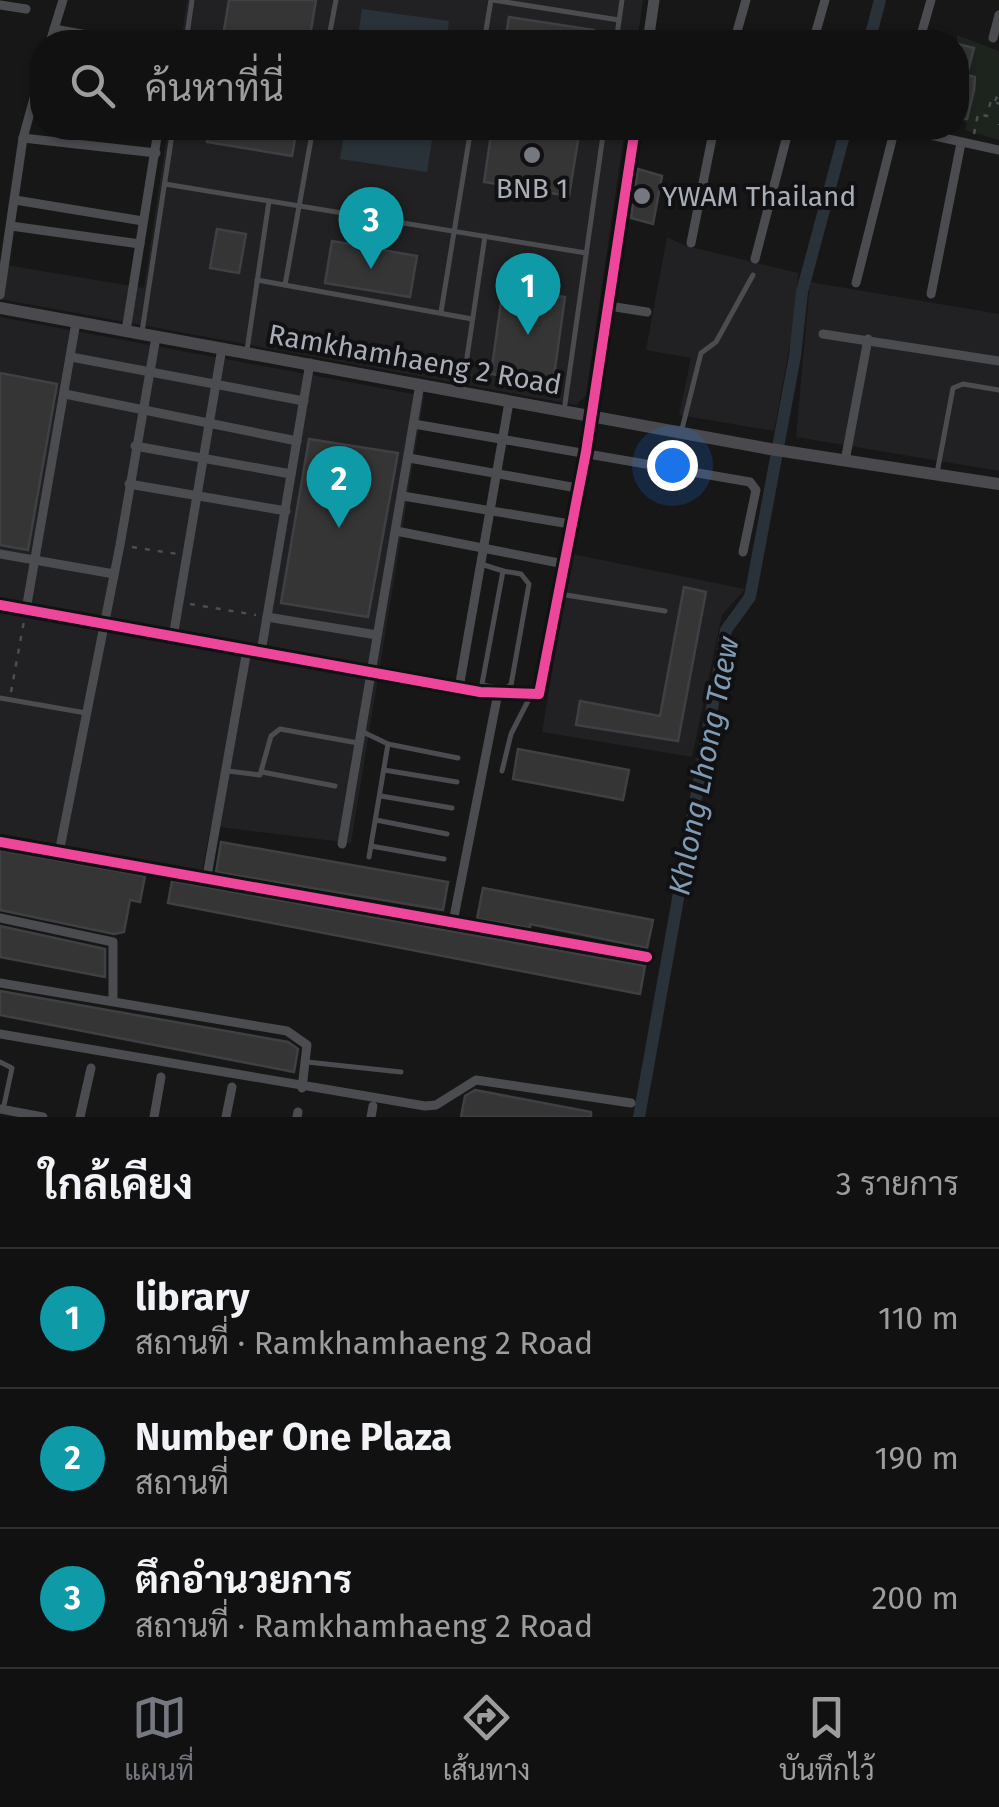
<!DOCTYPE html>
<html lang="th">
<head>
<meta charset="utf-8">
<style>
	:root { --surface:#111; --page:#1e1f1f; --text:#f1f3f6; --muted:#9c9d9f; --line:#303131; --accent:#757880 }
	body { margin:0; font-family:"Fira Sans",Sarabun,sans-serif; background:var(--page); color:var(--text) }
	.you { position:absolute; left:672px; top:465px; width:35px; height:35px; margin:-25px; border:8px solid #fff; border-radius:50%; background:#1a73e8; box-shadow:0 0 0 15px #1a73e833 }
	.badge { display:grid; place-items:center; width:65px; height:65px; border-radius:50%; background:var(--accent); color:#fff; font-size:32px; font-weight:700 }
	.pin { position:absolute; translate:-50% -82px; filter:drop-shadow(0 2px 5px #0008) }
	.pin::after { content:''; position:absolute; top:52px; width:35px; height:30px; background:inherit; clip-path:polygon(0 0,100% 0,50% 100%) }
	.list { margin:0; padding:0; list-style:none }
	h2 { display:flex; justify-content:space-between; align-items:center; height:130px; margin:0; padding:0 40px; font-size:42px }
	h2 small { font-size:32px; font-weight:400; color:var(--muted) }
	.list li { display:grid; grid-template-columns:65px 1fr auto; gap:30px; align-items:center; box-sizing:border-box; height:140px; padding:0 40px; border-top:2px solid var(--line) }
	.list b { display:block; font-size:38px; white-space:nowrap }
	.list p { margin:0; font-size:32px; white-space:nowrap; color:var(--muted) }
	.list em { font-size:32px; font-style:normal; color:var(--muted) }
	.icon { flex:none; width:55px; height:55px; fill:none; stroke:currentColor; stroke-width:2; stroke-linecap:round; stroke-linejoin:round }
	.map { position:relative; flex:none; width:999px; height:1117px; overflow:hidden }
	.search { position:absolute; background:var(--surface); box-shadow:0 2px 8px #0004; left:30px; right:30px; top:30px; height:110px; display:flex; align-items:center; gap:25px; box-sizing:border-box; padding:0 35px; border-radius:40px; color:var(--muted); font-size:38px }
	.sheet { height:550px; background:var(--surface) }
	nav { display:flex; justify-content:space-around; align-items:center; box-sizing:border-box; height:140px; border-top:2px solid var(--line); background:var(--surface); font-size:28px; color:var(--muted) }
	nav a { display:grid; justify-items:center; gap:5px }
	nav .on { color:var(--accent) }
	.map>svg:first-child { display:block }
	.built { fill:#212123 }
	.green { fill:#1d241e }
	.water { fill:#2a3239 }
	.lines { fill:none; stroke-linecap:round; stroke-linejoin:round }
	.canal { stroke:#2a3239; stroke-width:12 }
	.building { fill:#353536; stroke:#3f4043; stroke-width:2.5 }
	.path { stroke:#4d4e52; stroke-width:2.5; stroke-dasharray:5 8; stroke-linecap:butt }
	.service { stroke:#4b4c50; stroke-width:5 }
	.minor { stroke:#4b4c50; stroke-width:9 }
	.tertiary { stroke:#4b4c50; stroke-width:11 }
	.secondary { stroke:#4a4a4e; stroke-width:12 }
	.cycleway-casing { stroke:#111113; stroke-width:16 }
	.cycleway { stroke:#ed469a; stroke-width:10 }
	.poi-dot { fill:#757880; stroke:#111113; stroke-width:4 }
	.labels { text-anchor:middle; stroke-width:8; stroke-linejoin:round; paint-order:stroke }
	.poi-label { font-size:28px; fill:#a8adb8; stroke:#111113 }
	.street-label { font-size:28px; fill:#a8adb8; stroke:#111113 }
	.water-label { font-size:30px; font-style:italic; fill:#7f9bb3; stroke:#111113 }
</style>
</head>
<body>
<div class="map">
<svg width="999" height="1117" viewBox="0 0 999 1117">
	<rect width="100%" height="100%" fill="#171717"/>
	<g class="built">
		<path d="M 187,0 L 643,0 L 637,42 L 181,42 Z"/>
		<path d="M 168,128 L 625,128 L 586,395 L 576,405 L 0,299 L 0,264 L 144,288 Z"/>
		<path d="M 667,237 L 683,245 L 798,273 L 795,317 L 774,431 L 679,415 L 691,358 L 646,350 Z"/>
		<path d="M 810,282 L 999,314 L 999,471 L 796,437 Z"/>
		<path d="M 0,317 L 424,396 L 351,843 L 211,826 L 202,871 L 0,834 Z"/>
		<path d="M 572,554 L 745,589 L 722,615 L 692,757 L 542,732 Z"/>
	</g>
	<path class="green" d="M 957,35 L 999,51 L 999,140 L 965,130 L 967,123 L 957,120 Z"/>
	<g class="water">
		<path d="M 362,9 L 449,21 L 446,42 L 357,42 Z"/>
		<path d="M 345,128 L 434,128 L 427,172 L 340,159 Z"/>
	</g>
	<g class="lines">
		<g class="canal">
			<path d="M 869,42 L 880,0"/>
			<path d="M 639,1117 L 726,630 L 750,597 L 795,356 L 802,292 L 846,128"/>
		</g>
	</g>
	<g class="building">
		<path d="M 229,0 L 316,0 L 309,42 L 222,42 Z"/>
		<path d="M 509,17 L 594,30 L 592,42 L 505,42 Z"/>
		<path d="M 958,44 L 974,48 L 967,75 L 975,77 L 974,90 L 967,119 L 956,117 Z"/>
		<path d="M 209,128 L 297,128 L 292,156 L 207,142 Z"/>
		<path d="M 492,128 L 580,128 L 569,196 L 484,182 Z"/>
		<path d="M 638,169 L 662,176 L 653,224 L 631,218 Z"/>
		<path d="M 217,229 L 246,234 L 239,273 L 210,268 Z"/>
		<path d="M 332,241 L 417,256 L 410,297 L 325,283 Z"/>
		<path d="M 503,288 L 565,297 L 553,383 L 491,374 Z"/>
		<path d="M 0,373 L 57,384 L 28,550 L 0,545 Z"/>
		<path d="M 309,439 L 398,453 L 368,617 L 281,603 Z"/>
		<path d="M 684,587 L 706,592 L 678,741 L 576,725 L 580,701 L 660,716 Z"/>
		<path d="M 518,749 L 629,770 L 623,800 L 513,779 Z"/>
		<path d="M 221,842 L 448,882 L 443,910 L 216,872 Z"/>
		<path d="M 0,850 L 145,876 L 140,902 L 130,900 L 124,932 L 114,934 L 0,910 Z"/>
		<path d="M 172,881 L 645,966 L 640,994 L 168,903 Z"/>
		<path d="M 483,888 L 653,920 L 647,948 L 530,924 L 530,928 L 477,919 Z"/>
		<path d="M 0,926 L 105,949 L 105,977 L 0,957 Z"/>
		<path d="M 0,991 L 288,1042 L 298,1049 L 294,1072 L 0,1015 Z"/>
		<path d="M 475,1090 L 591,1112 L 591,1117 L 461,1117 L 465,1096 Z"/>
	</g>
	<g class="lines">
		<g class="path">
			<path d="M 995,101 L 999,92"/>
			<path d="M 999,124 L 999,125"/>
			<path d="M 974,134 L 978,114 L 987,116 L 991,100 L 999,104"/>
			<path d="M 132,547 L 178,554"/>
			<path d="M 190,604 L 256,615"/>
			<path d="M 11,692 L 24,621"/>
		</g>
		<g class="service">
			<path d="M 493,0 L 619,20"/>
			<path d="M 186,42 L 192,0"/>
			<path d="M 328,42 L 336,0"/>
			<path d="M 484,42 L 491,0"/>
			<path d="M 616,42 L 622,0"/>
			<path d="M 165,184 L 586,253"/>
			<path d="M 257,280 L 472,319"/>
			<path d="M 285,285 L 313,128"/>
			<path d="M 441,312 L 471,128"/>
			<path d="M 142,332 L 173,128"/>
			<path d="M 247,350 L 269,201"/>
			<path d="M 462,391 L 485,236"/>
			<path d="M 565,404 L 604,128"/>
			<path d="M 682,429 L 701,353 L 716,342 L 753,275"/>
			<path d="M 937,473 L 953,388 L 963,384 L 999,390"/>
			<path d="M 481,564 L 503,571 L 482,684"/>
			<path d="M 560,594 L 665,611"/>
			<path d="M 482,685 L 504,689 L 511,685 L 529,584 L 521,574 L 503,571"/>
			<path d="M 0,698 L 86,713"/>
			<path d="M 361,731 L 388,744 L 458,758"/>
			<path d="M 384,770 L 457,782"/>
			<path d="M 228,771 L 260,775 L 271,736 L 280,729 L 358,743"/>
			<path d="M 502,771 L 511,734 L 530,697"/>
			<path d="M 262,772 L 335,786"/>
			<path d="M 381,796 L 452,808"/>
			<path d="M 376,820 L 447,834"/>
			<path d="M 371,846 L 444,859"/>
			<path d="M 369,857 L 388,744"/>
			<path d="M 0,1062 L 12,1068 L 3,1110"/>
			<path d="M 307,1062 L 401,1072"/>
		</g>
		<g class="minor">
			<path d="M 0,5 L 26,9"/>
			<path d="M 54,29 L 126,42"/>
			<path d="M 993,38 L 999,15"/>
			<path d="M 50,42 L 63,0"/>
			<path d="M 734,42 L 746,0"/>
			<path d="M 813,42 L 825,0"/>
			<path d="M 919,42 L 931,0"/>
			<path d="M 898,128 L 999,150"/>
			<path d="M 23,138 L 156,153"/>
			<path d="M 15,200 L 143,221"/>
			<path d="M 11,226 L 140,244"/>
			<path d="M 691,243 L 714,128"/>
			<path d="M 755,259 L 789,128"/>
			<path d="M 856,283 L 895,128"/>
			<path d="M 931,294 L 961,143"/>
			<path d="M 0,295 L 23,138 L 42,69"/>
			<path d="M 609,306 L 647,312"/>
			<path d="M 126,331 L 157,137 L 149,130 L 134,128"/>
			<path d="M 823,334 L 999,361"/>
			<path d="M 71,357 L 304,401"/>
			<path d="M 65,394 L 297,441"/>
			<path d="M 414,424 L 750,482 L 756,490 L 743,552"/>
			<path d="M 135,446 L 291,474"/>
			<path d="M 409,458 L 577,488"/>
			<path d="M 845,461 L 868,339"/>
			<path d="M 129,484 L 286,511"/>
			<path d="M 403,496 L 570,524"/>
			<path d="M 396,531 L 564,564"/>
			<path d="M 0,554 L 114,574"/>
			<path d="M 0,605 L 480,692 L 539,694 L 591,416"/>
			<path d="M 26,610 L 76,322"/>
			<path d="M 267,617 L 377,635"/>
			<path d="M 173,637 L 222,348"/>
			<path d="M 261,652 L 310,363"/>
			<path d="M 459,688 L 509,402"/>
			<path d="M 0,842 L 647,957"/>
			<path d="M 342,844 L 420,384"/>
			<path d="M 59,853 L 120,545 L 156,337"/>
			<path d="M 207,876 L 247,650"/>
			<path d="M 0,918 L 113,942 L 113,1000"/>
			<path d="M 453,922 L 498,693"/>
			<path d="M 0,983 L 287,1031 L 307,1045 L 302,1088"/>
			<path d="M 0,1034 L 425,1106 L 436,1105 L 476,1080 L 631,1103"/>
			<path d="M 0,1109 L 43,1117"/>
			<path d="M 80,1117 L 91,1068"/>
			<path d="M 154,1117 L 161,1077"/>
			<path d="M 226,1117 L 232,1087"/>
			<path d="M 297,1117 L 298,1112"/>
			<path d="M 371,1117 L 373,1106"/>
		</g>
		<g class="tertiary">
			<path d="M 648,42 L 654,0"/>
			<path d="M 591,416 L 635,128"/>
		</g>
		<path class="secondary" d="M 0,308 L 770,449 L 999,484"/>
		<defs>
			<g id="cycleway">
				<path d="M 0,605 L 480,692 L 539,694 L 586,452 L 635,128"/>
				<path d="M 0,842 L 647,957"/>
			</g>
		</defs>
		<use href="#cycleway" class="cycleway-casing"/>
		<use href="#cycleway" class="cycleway"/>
	</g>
	<g class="poi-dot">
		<circle cx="532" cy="155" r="10"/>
		<circle cx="642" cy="196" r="10"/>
	</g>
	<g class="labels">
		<g class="poi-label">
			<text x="532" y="198">BNB 1</text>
			<text x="662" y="206" text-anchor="start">YWAM Thailand</text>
		</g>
		<g class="street-label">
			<text transform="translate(415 359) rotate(10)" y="10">Ramkhamhaeng 2 Road</text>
		</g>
		<g class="water-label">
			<text transform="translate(704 766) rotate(-79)" y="10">Khlong Lhong Taew</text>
		</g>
	</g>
</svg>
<div class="you"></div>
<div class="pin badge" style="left:528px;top:335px;background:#0f9aa8">1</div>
<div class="pin badge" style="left:339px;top:528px;background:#0f9aa8">2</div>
<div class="pin badge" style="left:371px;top:269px;background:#0f9aa8">3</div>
<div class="search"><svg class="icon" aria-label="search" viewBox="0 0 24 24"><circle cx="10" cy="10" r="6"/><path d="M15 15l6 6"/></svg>ค้นหาที่นี่</div>
</div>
<section class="sheet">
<h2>ใกล้เคียง<small>3 รายการ</small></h2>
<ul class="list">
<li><span class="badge" style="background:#0f9aa8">1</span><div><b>library</b><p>สถานที่ · Ramkhamhaeng 2 Road</p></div><em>110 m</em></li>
<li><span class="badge" style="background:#0f9aa8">2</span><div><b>Number One Plaza</b><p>สถานที่</p></div><em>190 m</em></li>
<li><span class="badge" style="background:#0f9aa8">3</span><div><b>ตึกอำนวยการ</b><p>สถานที่ · Ramkhamhaeng 2 Road</p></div><em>200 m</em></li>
</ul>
</section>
<nav>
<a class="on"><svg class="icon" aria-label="map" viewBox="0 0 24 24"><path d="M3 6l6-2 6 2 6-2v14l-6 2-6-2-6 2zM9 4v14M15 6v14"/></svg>แผนที่</a>
<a><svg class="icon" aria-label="directions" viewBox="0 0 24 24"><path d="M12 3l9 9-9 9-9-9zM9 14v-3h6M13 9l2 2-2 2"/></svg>เส้นทาง</a>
<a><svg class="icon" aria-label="saved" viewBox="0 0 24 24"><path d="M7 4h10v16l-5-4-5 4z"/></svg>บันทึกไว้</a>
</nav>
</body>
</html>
